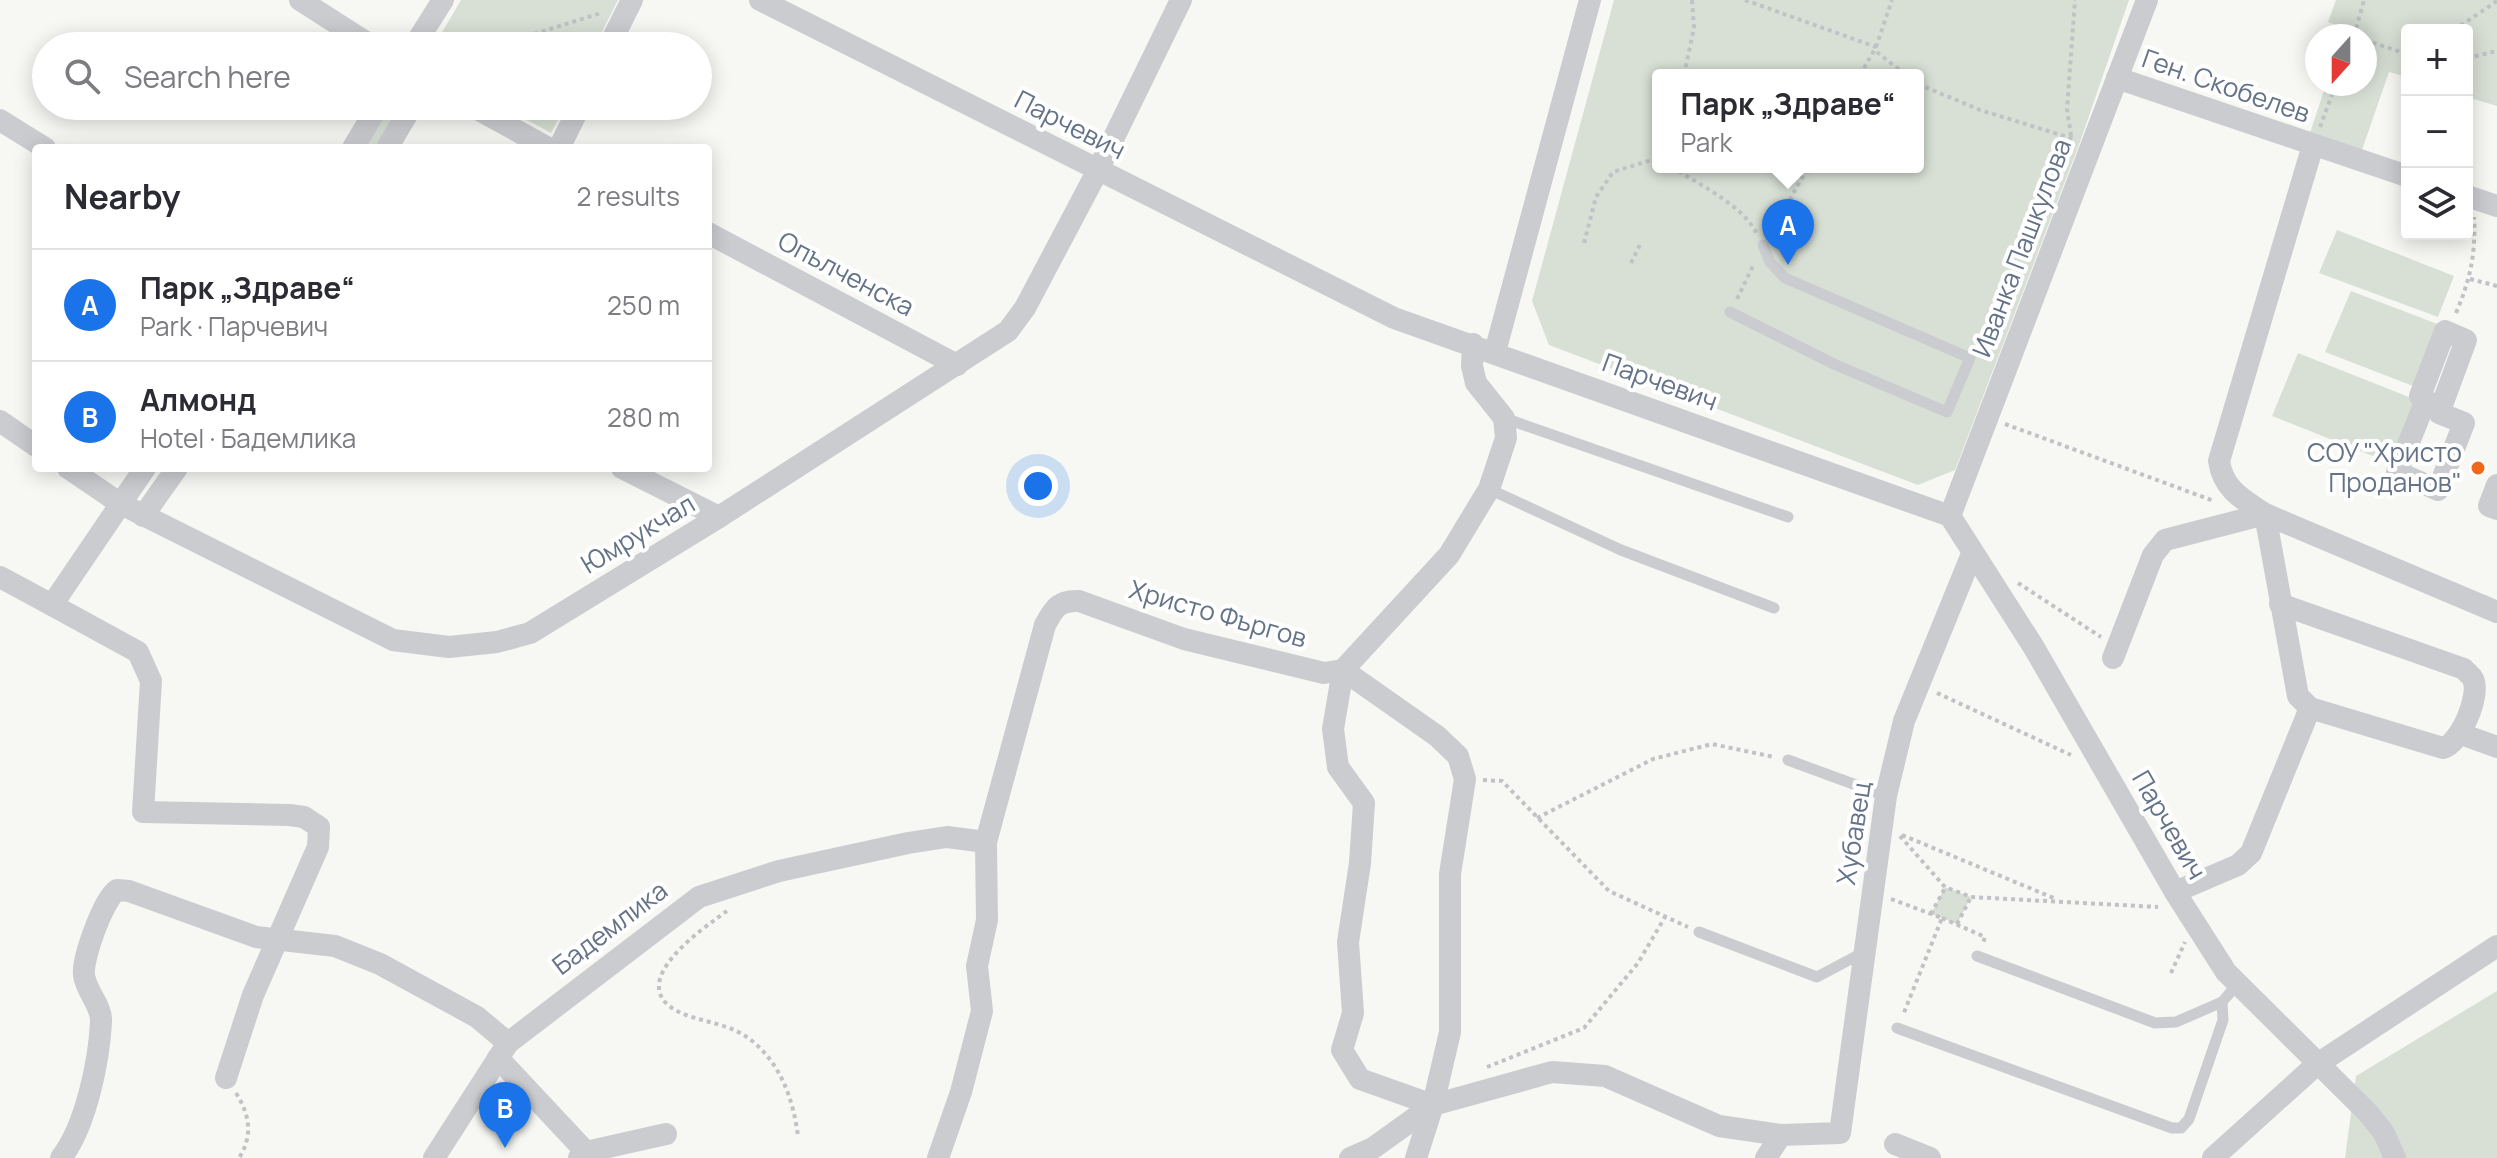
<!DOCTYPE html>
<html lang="en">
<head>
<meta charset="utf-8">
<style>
	:root { --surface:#fff; --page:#f2f2f3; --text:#2b2b33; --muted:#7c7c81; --line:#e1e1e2; --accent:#1a73e8 }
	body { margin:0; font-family:Manrope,sans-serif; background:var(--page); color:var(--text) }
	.controls { position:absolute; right:24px; top:24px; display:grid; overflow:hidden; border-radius:8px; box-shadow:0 4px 20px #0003 }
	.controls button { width:72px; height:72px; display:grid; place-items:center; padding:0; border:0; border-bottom:2px solid var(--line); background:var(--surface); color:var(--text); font:40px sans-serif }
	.compass { position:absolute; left:2305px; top:24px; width:72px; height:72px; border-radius:50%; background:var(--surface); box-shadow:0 4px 20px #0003; rotate:201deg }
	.you { position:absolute; left:1038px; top:486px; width:28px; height:28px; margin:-20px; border:6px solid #fff; border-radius:50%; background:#1a73e8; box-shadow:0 0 0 12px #1a73e833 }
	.badge { display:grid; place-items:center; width:52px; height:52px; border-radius:50%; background:var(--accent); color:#fff; font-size:26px; font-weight:700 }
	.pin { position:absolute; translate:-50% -66px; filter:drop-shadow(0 2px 4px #0008) }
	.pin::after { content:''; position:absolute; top:42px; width:28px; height:24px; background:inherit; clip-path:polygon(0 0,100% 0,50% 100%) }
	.popup { position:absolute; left:1652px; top:69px; width:272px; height:104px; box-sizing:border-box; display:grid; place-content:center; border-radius:8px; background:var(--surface); filter:drop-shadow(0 2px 6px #0005); font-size:26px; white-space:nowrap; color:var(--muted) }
	.popup b { font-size:30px; color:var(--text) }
	.popup::after { content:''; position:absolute; left:50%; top:100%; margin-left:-16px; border:16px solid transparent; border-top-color:var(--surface) }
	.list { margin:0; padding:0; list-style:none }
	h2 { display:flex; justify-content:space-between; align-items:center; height:104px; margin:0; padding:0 32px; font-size:34px }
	h2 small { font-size:26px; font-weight:400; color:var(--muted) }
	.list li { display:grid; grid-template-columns:52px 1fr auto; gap:24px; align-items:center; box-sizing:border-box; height:112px; padding:0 32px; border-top:2px solid var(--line) }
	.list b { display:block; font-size:30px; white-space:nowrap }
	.list p { margin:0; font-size:26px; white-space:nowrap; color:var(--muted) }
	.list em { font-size:26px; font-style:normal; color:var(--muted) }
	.icon { flex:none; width:44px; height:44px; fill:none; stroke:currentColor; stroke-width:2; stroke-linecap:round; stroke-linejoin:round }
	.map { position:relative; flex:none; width:2497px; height:1158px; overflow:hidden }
	.search { position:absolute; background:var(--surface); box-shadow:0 4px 20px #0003; left:32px; top:32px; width:680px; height:88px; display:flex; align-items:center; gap:20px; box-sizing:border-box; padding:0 28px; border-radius:44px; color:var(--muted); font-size:30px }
	.panel { position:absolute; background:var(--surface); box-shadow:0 4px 20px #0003; left:32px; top:144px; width:680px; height:328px; border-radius:8px }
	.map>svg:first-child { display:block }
	.green { fill:#d8e0d5; fill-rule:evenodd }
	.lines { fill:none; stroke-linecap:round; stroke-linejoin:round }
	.path { stroke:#c0c2c5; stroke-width:4; stroke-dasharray:4 4; stroke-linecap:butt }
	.lane { stroke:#caccd0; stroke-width:11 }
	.street { stroke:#caccd0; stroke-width:22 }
	.poi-dot { fill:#f2681a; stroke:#fff; stroke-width:3 }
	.labels { text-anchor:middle; stroke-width:8; stroke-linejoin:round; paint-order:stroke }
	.street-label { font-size:26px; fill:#647388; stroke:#fff }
	.poi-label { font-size:26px; fill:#647388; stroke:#fff; text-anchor:end }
</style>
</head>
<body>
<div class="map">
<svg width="2497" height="1158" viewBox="0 0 2497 1158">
	<rect width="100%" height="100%" fill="#f7f8f4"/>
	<g class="green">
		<path d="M 461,0 L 618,0 L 595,46 L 434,46 Z"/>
		<path d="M 1614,0 L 2129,0 L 2080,142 L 1955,470 L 1918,485 L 1549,345 L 1532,301 ZM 1658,75 L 1918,75 L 1918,167 L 1658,167 Z"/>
		<path d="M 2336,0 L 2497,0 L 2497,106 L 2467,97 L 2467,30 L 2407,30 L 2407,77 L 2389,72 L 2362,150 L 2310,133 L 2326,84 L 2365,84 L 2365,36 L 2342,36 L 2344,29 L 2328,22 Z"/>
		<path d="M 378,106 L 412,106 L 387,148 L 353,148 Z"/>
		<path d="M 501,106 L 565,106 L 551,133 Z"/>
		<path d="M 2337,230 L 2454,276 L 2438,317 L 2319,273 Z"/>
		<path d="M 2351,291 L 2440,325 L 2413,386 L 2325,352 Z"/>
		<path d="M 2298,353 L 2419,401 L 2393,464 L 2272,416 Z"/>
		<path d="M 1945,887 L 1971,897 L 1957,924 L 1931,914 Z"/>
		<path d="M 2497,991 L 2497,1158 L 2345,1158 L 2356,1076 Z"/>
	</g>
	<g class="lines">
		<g class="path">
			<path d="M 1745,0 L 1876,47 L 1878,53 L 1906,75"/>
			<path d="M 2454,30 L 2497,1"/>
			<path d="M 2354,36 L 2364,0"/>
			<path d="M 2365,40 L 2407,54"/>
			<path d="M 496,46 L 601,13"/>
			<path d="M 2467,58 L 2497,51"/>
			<path d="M 1684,75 L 1694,28 L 1692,0"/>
			<path d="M 1860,75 L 1876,47 L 1892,0"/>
			<path d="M 1918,84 L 1980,110 L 2074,139"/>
			<path d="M 2320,127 L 2336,84"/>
			<path d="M 2071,136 L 2067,109 L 2075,0"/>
			<path d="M 1672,167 C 1699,185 1742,204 1757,234"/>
			<path d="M 1770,235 L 1808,167"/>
			<path d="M 1584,243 L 1596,197 L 1613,172 L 1658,158"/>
			<path d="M 1631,263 L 1640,245"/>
			<path d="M 2470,279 L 2497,286"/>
			<path d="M 1737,299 L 1754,264"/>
			<path d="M 2456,313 C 2470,280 2476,254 2474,217"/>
			<path d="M 2005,424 L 2214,501"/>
			<path d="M 2018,583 L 2101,637"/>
			<path d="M 1937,693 L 2071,755"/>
			<path d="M 1483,780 L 1502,781 L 1609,891 L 1688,927"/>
			<path d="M 1537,818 L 1653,759 L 1712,744 L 1774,757"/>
			<path d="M 1902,835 L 2056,899"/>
			<path d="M 1900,836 L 1945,887 L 1971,897 L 2158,907"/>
			<path d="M 1891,899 L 1942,918 L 1903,1015"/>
			<path d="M 727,911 C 705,927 623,982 677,1011 C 701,1023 728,1022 751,1040 C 781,1064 793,1099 798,1136"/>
			<path d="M 1931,914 L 1945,888"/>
			<path d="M 1942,918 L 1985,937 L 1983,943"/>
			<path d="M 1957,924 L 1971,897"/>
			<path d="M 2171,973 L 2185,942"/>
			<path d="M 1487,1067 L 1584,1028 L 1638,963 L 1665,917"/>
			<path d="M 236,1093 C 250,1115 253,1136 239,1158"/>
		</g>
		<g class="lane">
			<path d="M 1730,312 L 1836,365 L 1947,412 L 1970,358 L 1785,278 L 1770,262 L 1763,245"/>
			<path d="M 1504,418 L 1788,517"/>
			<path d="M 1489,489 L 1621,550 L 1774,608"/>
			<path d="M 1788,760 L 1886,796"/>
			<path d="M 1699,932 L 1817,977 L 1864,952"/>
			<path d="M 1977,956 L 2155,1023 L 2176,1022 L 2222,1002"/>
			<path d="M 1897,1028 L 2172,1128 L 2181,1128 L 2189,1119 L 2223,1020 L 2222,1002 L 2236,986"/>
		</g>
		<g class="street">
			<path d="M 300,0 L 372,46"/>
			<path d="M 760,0 L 1394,318 L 1950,516 L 2033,646 L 2175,892 L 2226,972 L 2369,1114 L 2384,1133 L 2395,1158"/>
			<path d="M 414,46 L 443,0"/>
			<path d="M 609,46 L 632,0"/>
			<path d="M 2117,78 L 2407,176"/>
			<path d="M 472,106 L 548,148"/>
			<path d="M 0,120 L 45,148"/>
			<path d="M 353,148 L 378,106"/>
			<path d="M 387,148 L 412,106"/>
			<path d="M 559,148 L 580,106"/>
			<path d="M 2467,196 L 2497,206"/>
			<path d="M 708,233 L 957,365"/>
			<path d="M 2445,331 L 2466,340 L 2439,413 L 2464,423 L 2438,490 L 2397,472 L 2426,400 L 2420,396 Z"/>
			<path d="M 1495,352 L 1590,0"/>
			<path d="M 0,421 L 36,446"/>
			<path d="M 68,468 L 121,504 L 393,640 L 449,647 L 497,642 L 530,633 L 719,517 L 1008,331 L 1025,308 L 1098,170 L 1181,0"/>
			<path d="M 145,468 L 52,605 L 138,652 L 151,681 L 143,812 L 289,815 L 304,817 L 319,827 L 318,847 L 253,995 L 226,1078"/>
			<path d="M 622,468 L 719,517"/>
			<path d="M 2497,485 L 2489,506 L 2497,509"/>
			<path d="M 143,516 L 177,468"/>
			<path d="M 1950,516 L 2147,0"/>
			<path d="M 0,577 L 52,605"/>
			<path d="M 2280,604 L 2464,669 C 2467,673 2471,675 2473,679 C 2481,695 2460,744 2443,748 L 2310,708"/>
			<path d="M 2113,658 L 2153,555 L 2165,540 L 2265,514 L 2497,612"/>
			<path d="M 1343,670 L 1437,736 L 1458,756 L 1465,779 L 1450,874 L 1450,1032 L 1433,1105 L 1416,1158"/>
			<path d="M 2461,734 L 2497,747"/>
			<path d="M 2175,892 L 2238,865 L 2251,853 L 2310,708 L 2298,696 L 2265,514 C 2242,499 2223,489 2219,461 L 2313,145"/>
			<path d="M 498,1058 L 586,1152 L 579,1158"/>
			<path d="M 1433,1105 L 1360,1079 L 1342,1050 L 1353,1013 L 1348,942 L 1360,863 L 1364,803 L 1338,767 L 1333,729 L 1343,670 L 1449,555 L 1489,489 L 1506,438 L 1504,418 L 1476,383 L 1472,366 L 1473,344"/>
			<path d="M 1895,1144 L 1930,1158"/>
			<path d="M 586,1152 L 666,1134"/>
			<path d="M 61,1158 C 86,1126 99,1061 101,1022 C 102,1005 86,992 84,975 C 82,959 103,900 117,890 L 129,891 L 256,937 L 335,946 L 380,964 L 477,1017 L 508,1043"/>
			<path d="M 434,1158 L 508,1043 L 699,897 L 779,871 L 908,843 L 947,837 L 986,842"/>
			<path d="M 938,1158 L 961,1092 L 982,1011 L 977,966 L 987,920 L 986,842 L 1045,625 C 1054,608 1059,600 1079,601 L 1184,639 L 1324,673 L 1343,670"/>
			<path d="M 1350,1158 L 1373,1148 L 1433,1105 L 1552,1072 L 1605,1076 L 1719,1126 L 1781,1135"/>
			<path d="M 1766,1158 L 1781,1135 L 1840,1133 L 1886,796 L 1904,721 L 1972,554"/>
			<path d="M 2213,1158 L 2316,1065 L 2497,946"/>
		</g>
	</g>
	<circle class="poi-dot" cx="2478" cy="468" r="8"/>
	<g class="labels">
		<g class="street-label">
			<text transform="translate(2226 86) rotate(19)" y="9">Ген. Скобелев</text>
			<text transform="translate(1070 125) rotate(27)" y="9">Парчевич</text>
			<text transform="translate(2022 248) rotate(-69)" y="9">Иванка Пашкулова</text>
			<text transform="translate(846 274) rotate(28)" y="9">Опълченска</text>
			<text transform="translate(1660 382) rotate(20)" y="9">Парчевич</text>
			<text transform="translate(638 534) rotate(-31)" y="9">Юмрукчал</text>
			<text transform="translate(1218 614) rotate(16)" y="9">Христо Фъргов</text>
			<text transform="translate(2169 825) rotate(60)" y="9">Парчевич</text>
			<text transform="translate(1854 833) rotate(-81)" y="9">Хубавец</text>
			<text transform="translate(610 928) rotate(-37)" y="9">Бадемлика</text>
		</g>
		<g class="poi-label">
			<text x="2462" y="462">СОУ "Христо<tspan x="2462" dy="30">Проданов"</tspan></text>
		</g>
	</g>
</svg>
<div class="controls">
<button>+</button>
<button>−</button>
<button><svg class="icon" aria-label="layers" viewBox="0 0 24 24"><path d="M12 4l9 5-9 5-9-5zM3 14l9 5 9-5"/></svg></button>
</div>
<svg class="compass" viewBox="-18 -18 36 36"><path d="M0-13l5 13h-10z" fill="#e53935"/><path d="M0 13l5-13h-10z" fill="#7c7c81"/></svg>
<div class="you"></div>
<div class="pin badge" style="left:1788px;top:265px">A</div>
<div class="popup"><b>Парк „Здраве“</b>Park</div>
<div class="pin badge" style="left:505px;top:1148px">B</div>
<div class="search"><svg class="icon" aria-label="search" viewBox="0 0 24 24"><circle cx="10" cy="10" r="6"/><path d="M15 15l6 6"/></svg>Search here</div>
<section class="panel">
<h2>Nearby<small>2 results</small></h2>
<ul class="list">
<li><span class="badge">A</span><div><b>Парк „Здраве“</b><p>Park · Парчевич</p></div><em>250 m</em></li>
<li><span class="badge">B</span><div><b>Алмонд</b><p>Hotel · Бадемлика</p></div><em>280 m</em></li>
</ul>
</section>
</div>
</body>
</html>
